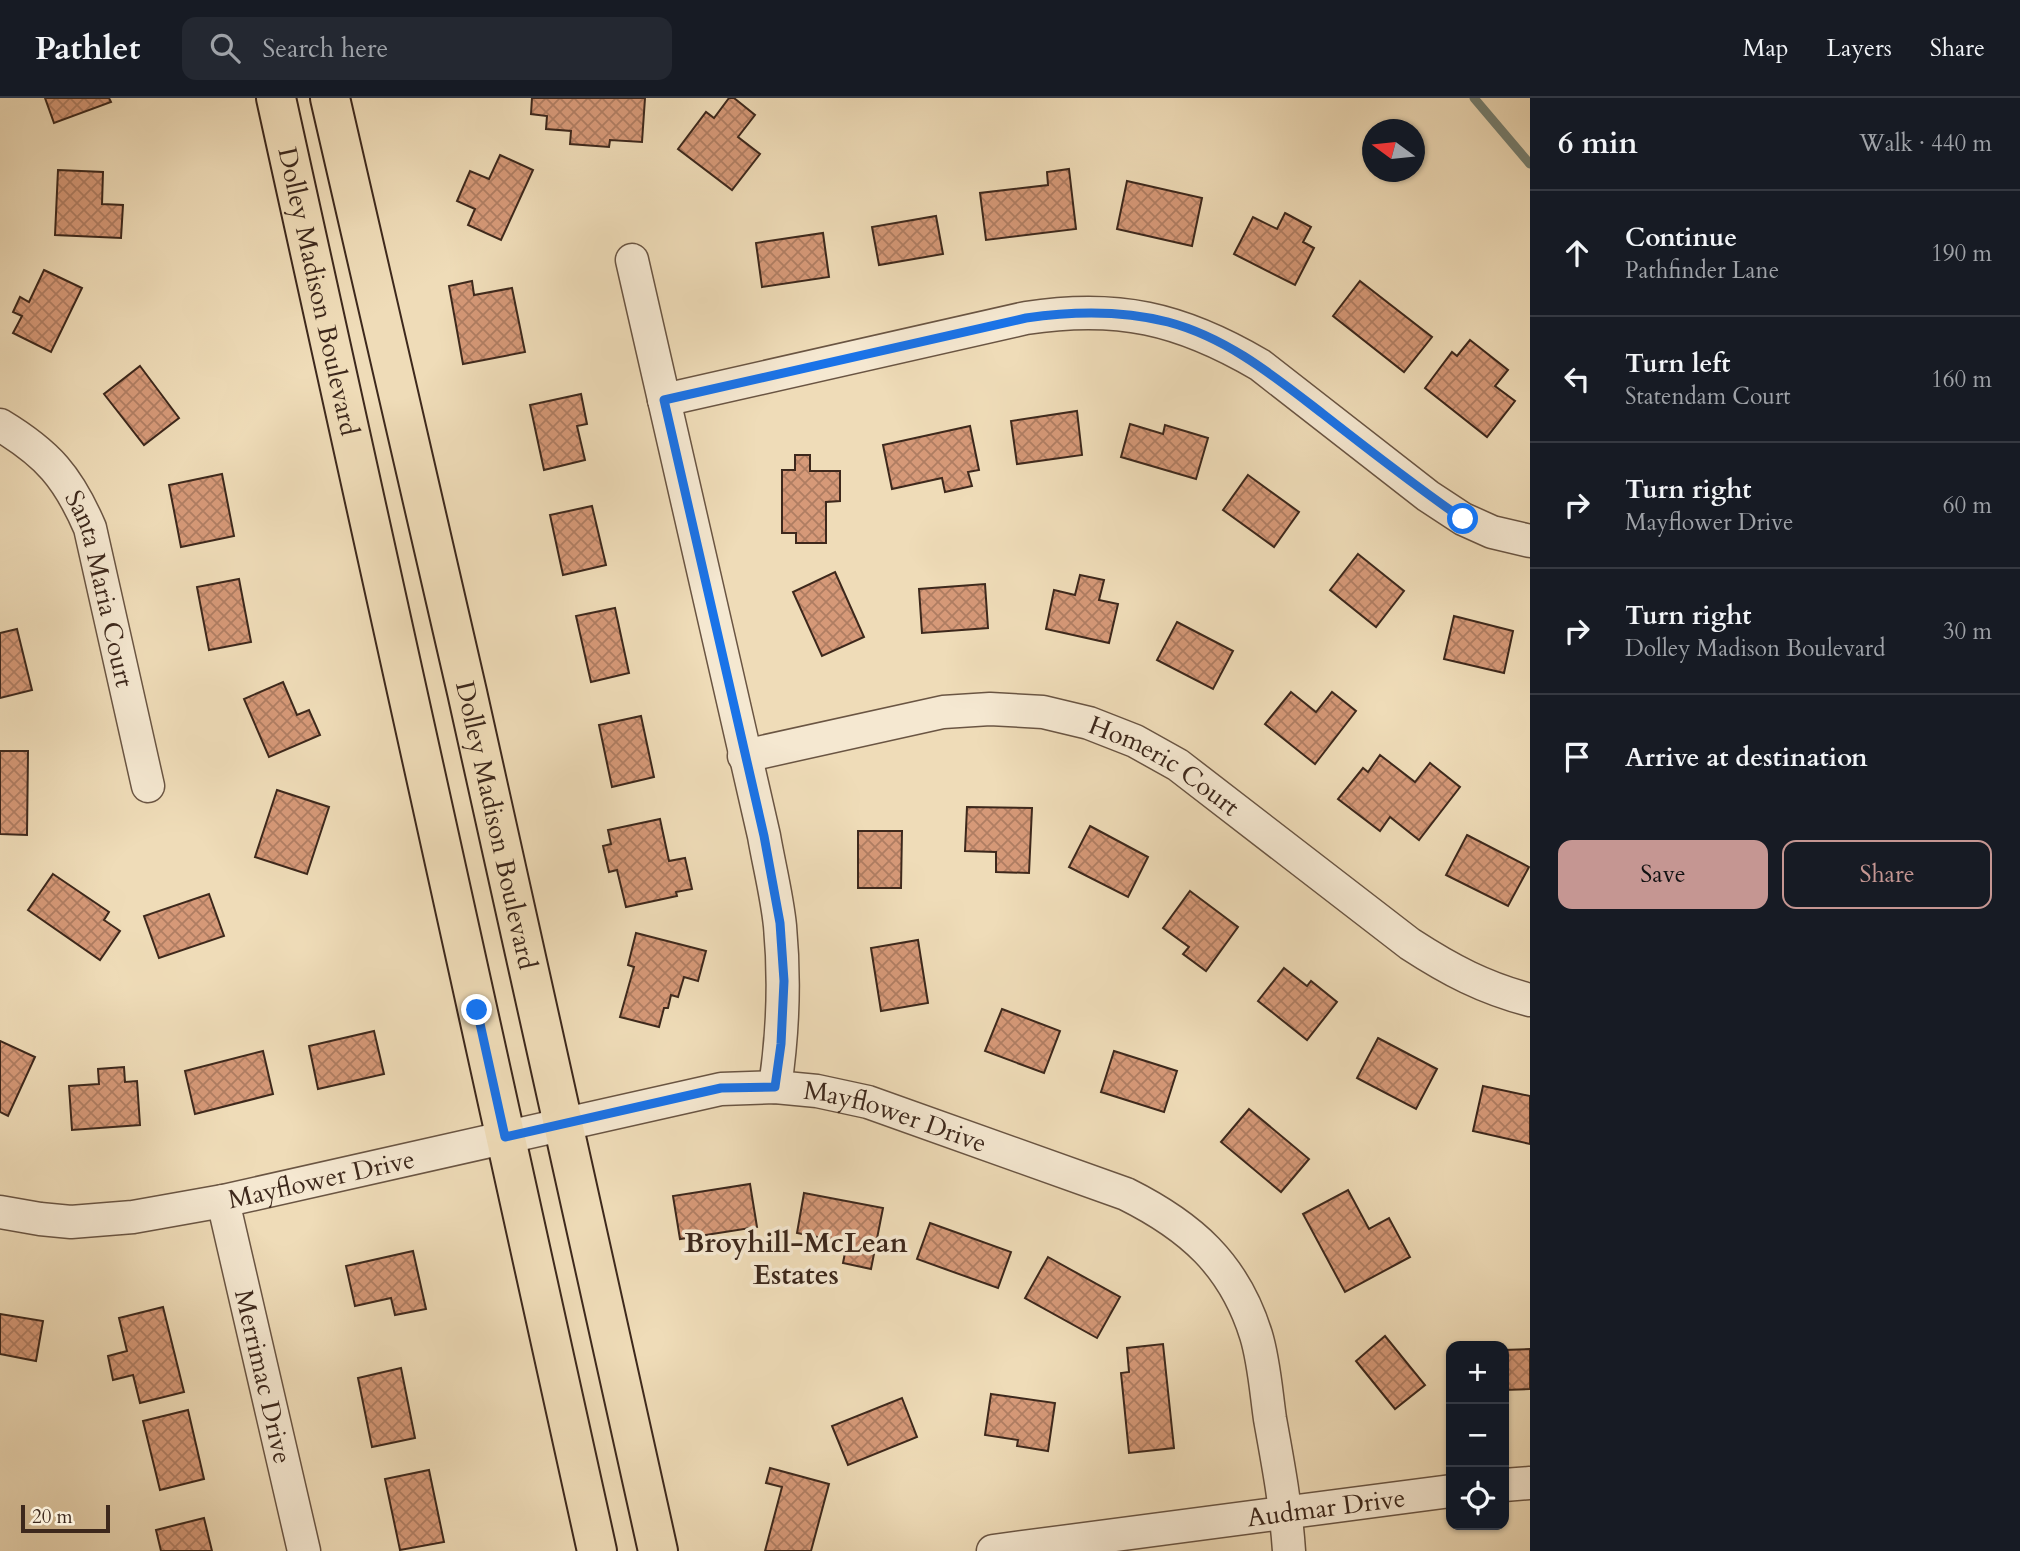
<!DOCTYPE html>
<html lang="en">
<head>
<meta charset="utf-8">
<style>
	:root { --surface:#171b24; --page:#242831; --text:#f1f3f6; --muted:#9ea1a6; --line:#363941; --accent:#c59692 }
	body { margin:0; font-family:Cardo,serif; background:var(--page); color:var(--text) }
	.controls { position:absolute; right:21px; bottom:21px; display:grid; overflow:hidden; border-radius:14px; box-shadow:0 2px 5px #0004 }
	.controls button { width:63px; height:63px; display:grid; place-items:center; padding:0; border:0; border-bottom:2px solid var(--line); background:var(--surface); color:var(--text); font:35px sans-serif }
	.compass { position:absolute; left:1362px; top:21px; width:63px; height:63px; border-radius:50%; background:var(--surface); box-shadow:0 2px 5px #0004; rotate:285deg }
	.scale { position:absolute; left:21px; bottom:18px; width:89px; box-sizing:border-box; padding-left:7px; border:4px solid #3d281c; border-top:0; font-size:19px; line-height:24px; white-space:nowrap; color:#3d281c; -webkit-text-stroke:5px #f5e8d1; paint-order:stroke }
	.stop { position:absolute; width:21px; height:21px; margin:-16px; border:5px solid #1a73e8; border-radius:50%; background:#fff }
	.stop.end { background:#1a73e8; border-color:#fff; box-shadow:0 2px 7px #0008 }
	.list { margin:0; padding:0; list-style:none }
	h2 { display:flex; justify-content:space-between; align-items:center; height:91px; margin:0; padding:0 28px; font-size:30px }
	h2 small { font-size:23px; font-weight:400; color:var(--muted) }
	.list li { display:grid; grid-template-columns:46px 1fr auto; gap:21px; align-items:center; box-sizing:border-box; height:126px; padding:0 28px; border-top:2px solid var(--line) }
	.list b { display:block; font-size:26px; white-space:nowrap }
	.list p { margin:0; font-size:23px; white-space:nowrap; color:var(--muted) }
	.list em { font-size:23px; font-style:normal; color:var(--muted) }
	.actions { display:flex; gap:14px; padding:21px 28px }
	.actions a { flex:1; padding:16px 0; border:2px solid var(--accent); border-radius:14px; text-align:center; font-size:24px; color:var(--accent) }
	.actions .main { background:var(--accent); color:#111 }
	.icon { flex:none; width:38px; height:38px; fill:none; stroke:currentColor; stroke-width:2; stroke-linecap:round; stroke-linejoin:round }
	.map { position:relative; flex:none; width:1530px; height:1453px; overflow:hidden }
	header { display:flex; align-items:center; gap:42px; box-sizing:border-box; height:98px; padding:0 35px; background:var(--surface); border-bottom:2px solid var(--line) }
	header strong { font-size:33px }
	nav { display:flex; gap:38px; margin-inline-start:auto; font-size:24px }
	.search { width:490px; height:63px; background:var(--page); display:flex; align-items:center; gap:18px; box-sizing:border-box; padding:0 24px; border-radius:14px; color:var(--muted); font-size:26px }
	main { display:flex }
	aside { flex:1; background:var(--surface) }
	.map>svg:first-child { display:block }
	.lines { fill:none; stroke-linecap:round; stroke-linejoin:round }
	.stream { stroke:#758174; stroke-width:9 }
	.building { fill:url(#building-cross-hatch); stroke:#3d281c; stroke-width:2 }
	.minor-casing { stroke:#6a5543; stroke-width:35 }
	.major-casing { stroke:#3d281c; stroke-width:42 }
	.minor { stroke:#f5e8d1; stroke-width:32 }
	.major { stroke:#efdcb8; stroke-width:38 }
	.route { stroke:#1a73e8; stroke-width:9 }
	.labels { text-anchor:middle; stroke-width:7; stroke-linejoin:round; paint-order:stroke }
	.street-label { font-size:26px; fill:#3d281c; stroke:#f5e8d1 }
	.neighbourhood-label { font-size:28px; font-weight:bold; fill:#3d281c; stroke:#f5e8d1 }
</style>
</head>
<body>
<header>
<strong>Pathlet</strong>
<div class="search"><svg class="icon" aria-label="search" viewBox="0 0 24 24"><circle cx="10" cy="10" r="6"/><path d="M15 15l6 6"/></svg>Search here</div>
<nav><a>Map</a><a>Layers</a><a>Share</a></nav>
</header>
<main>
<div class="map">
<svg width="1530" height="1453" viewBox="0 0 1530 1453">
	<defs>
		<pattern id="building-cross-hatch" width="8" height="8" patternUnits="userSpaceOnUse" patternTransform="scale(1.75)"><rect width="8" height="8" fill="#d69978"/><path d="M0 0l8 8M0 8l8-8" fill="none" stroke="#af7d62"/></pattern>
	</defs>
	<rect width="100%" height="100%" fill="#efdcb8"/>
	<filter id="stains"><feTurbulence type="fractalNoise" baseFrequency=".00286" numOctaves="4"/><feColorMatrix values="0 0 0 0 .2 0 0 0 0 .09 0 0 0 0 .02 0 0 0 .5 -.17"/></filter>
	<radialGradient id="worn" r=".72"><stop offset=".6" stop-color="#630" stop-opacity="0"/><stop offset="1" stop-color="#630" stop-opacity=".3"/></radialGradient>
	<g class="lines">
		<path class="stream" d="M 1474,0 L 1530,66"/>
	</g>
	<g class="building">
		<path d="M 45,0 L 109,0 L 111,4 L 54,25 Z"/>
		<path d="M 532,0 L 645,0 L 642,44 L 610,42 L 609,49 L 570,46 L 571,33 L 546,31 L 547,18 L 531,16 Z"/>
		<path d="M 729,0 L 734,0 L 755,17 L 738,39 L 760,56 L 732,92 L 678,51 L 706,14 L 714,20 Z"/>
		<path d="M 500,57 L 533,72 L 501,142 L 468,127 L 475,111 L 457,103 L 470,73 L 489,81 Z"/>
		<path d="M 1069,71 L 1076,131 L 986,142 L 980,95 L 1048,87 L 1047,74 Z"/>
		<path d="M 58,72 L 103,74 L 102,106 L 123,107 L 121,140 L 55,137 Z"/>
		<path d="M 1127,83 L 1202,100 L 1192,148 L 1117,131 Z"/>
		<path d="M 1285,115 L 1311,129 L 1303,144 L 1314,150 L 1295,187 L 1234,156 L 1253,119 L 1277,131 Z"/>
		<path d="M 936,118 L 943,156 L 879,167 L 872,129 Z"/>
		<path d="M 823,135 L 829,179 L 762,189 L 756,145 Z"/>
		<path d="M 44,172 L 82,190 L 51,254 L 13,235 L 22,218 L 13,214 L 20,199 L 29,204 Z"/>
		<path d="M 472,183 L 474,197 L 512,190 L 525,254 L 463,266 L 449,188 Z"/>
		<path d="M 1360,183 L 1432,239 L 1404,274 L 1333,218 Z"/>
		<path d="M 1470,242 L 1508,272 L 1495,288 L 1515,303 L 1487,339 L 1425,290 L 1452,254 L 1457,258 Z"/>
		<path d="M 140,268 L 179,320 L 144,347 L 104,296 Z"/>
		<path d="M 581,296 L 587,326 L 577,328 L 585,362 L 544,372 L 530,307 Z"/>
		<path d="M 1077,313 L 1082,357 L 1017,366 L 1011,323 Z"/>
		<path d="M 1130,326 L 1163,336 L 1165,327 L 1208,340 L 1196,381 L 1121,359 Z"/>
		<path d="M 970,328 L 979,372 L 968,374 L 972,388 L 945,394 L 942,380 L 892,391 L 883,347 Z"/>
		<path d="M 795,357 L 810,357 L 810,373 L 840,373 L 840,403 L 826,404 L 826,445 L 796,445 L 796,435 L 782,435 L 782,372 L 795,372 Z"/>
		<path d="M 222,376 L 234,438 L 181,449 L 169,387 Z"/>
		<path d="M 1248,377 L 1299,414 L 1274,449 L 1223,412 Z"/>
		<path d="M 592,408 L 606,467 L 563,477 L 550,417 Z"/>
		<path d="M 1358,456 L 1404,493 L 1376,529 L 1330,492 Z"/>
		<path d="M 835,474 L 864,539 L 822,558 L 793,494 Z"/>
		<path d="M 1080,477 L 1104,482 L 1099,502 L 1118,506 L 1109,545 L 1046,531 L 1054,492 L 1075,497 Z"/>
		<path d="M 239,481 L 251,544 L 209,552 L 197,489 Z"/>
		<path d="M 985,486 L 988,530 L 922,535 L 919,491 Z"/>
		<path d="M 615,510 L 629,575 L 591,584 L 576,518 Z"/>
		<path d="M 1454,518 L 1513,533 L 1504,575 L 1444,561 Z"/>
		<path d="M 1177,524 L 1233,553 L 1213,591 L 1157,562 Z"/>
		<path d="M 17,531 L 32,592 L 0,600 L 0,535 Z"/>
		<path d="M 283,584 L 297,617 L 309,612 L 320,637 L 269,659 L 244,601 Z"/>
		<path d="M 1291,594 L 1316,614 L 1332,594 L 1356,613 L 1315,666 L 1265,626 Z"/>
		<path d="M 641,618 L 654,679 L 612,689 L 599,627 Z"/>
		<path d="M 0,653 L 28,653 L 27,737 L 0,736 Z"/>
		<path d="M 1380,657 L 1415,684 L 1430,665 L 1460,689 L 1419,742 L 1390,719 L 1380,733 L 1338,701 L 1363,670 L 1368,674 Z"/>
		<path d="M 277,692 L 329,709 L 307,776 L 255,759 Z"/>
		<path d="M 967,709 L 1032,710 L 1029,775 L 996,774 L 996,754 L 965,753 Z"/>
		<path d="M 660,721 L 669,763 L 685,760 L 692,791 L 676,794 L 677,798 L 626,809 L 617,772 L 609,774 L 603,748 L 611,746 L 608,732 Z"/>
		<path d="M 1090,728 L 1148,759 L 1128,799 L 1069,769 Z"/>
		<path d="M 858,733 L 902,733 L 901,790 L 858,790 Z"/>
		<path d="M 1467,737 L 1529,769 L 1508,808 L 1446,777 Z"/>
		<path d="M 53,776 L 109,814 L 104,822 L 120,833 L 100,862 L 28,812 Z"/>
		<path d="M 1190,793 L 1238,829 L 1206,873 L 1183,856 L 1189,849 L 1163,830 Z"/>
		<path d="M 209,796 L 224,838 L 159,860 L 144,818 Z"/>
		<path d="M 636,835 L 706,853 L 698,883 L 684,879 L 678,899 L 671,897 L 668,910 L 664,910 L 659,929 L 620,919 L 634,869 L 628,867 Z"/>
		<path d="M 918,842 L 928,905 L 881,913 L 871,850 Z"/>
		<path d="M 1284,870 L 1307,888 L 1311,883 L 1337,904 L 1307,942 L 1258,903 Z"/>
		<path d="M 1002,911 L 1060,933 L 1044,975 L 985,953 Z"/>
		<path d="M 374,933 L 384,976 L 318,991 L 309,948 Z"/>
		<path d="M 1378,940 L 1437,971 L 1416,1011 L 1357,980 Z"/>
		<path d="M 0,943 L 35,959 L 8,1018 L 0,1014 Z"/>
		<path d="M 263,953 L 273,996 L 195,1016 L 185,973 Z"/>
		<path d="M 1114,953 L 1177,973 L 1164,1014 L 1101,994 Z"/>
		<path d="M 124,969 L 125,984 L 137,983 L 140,1027 L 72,1032 L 69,988 L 99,986 L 98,971 Z"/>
		<path d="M 1483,988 L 1530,998 L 1530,1046 L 1473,1033 Z"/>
		<path d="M 1249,1011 L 1309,1061 L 1281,1094 L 1221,1044 Z"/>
		<path d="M 750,1086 L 757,1129 L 680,1141 L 673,1098 Z"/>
		<path d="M 1348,1092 L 1369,1131 L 1389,1120 L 1410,1159 L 1345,1194 L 1303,1116 Z"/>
		<path d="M 804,1095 L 883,1110 L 871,1171 L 843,1165 L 847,1145 L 797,1135 Z"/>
		<path d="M 930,1125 L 1011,1154 L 998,1190 L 917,1161 Z"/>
		<path d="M 413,1153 L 426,1211 L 395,1217 L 391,1200 L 355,1208 L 346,1168 Z"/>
		<path d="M 1048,1159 L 1120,1199 L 1097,1240 L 1025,1200 Z"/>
		<path d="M 163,1209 L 184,1294 L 140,1305 L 133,1277 L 113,1282 L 108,1258 L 127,1253 L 119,1220 Z"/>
		<path d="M 0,1216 L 43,1223 L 36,1263 L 0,1256 Z"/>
		<path d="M 1385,1238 L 1425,1287 L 1395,1311 L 1356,1263 Z"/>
		<path d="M 1163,1246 L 1174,1350 L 1129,1355 L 1121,1275 L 1129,1274 L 1127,1250 Z"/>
		<path d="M 1530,1251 L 1530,1291 L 1504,1292 L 1504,1252 Z"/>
		<path d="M 401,1270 L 415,1340 L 372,1349 L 358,1280 Z"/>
		<path d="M 991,1296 L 1055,1305 L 1048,1353 L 1017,1348 L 1018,1342 L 985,1337 Z"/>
		<path d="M 902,1300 L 917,1339 L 848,1367 L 832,1328 Z"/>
		<path d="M 188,1312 L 204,1381 L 160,1392 L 143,1323 Z"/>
		<path d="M 770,1370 L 829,1386 L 811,1453 L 765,1453 L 782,1389 L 766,1385 Z"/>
		<path d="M 429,1372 L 444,1444 L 400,1452 L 385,1381 Z"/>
		<path d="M 204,1420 L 212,1453 L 161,1453 L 156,1432 Z"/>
	</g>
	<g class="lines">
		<defs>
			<g id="minor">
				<path d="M 632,162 L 764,738 C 769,767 777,798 780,828 C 785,882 783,935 775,989"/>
				<path d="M 664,302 L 1026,220 C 1117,206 1180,220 1260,267 L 1428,398 L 1463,421 L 1492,434 L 1530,443"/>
				<path id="s1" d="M 0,327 C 48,356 68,379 90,430 L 148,688"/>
				<path id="s2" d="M 744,658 L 943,614 L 990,611 L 1043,614 L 1089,625 L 1135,643 L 1178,667 L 1410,846 C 1450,872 1484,890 1530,902"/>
				<path id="s3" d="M 223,1103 L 304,1453"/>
				<path id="s4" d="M 0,1114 L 40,1121 L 71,1124 L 133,1119 L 223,1103 L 721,991 L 775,989 L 817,993 L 868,1004 L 1126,1096 C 1190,1128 1234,1166 1256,1237 C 1264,1263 1266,1293 1270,1321 C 1278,1365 1286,1408 1289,1453"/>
				<path d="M 1504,1387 L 1530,1385"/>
				<path id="s5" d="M 993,1453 L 1451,1393"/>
			</g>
			<g id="major">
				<path id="s6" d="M 276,0 L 597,1453"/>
				<path id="s7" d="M 330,0 L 467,594 L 658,1453"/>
			</g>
		</defs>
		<use href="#minor" class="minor-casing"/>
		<use href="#major" class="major-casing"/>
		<use href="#minor" class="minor"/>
		<use href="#major" class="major"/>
	</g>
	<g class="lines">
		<path class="route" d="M 477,912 L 505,1039 L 721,990 L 775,989 L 781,946 L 784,883 L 780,825 L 764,738 L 664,302 L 1026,220 C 1074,213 1121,212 1168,224 C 1228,240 1275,279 1323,316 C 1369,352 1415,388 1463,421"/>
	</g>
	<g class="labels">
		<g class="street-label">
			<text dy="9" stroke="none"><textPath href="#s6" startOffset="198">Dolley Madison Boulevard</textPath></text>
			<text dy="9" stroke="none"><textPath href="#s1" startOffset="201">Santa Maria Court</textPath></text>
			<text dy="9" stroke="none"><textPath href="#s2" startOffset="438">Homeric Court</textPath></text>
			<text dy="9" stroke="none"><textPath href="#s7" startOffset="746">Dolley Madison Boulevard</textPath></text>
			<text dy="9" stroke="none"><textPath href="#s4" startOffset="914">Mayflower Drive</textPath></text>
			<text dy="9" stroke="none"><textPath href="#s4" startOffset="326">Mayflower Drive</textPath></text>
			<text dy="9" stroke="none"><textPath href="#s3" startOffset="180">Merrimac Drive</textPath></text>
			<text dy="9" stroke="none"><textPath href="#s5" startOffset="336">Audmar Drive</textPath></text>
		</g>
		<g class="neighbourhood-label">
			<text x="796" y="1154">Broyhill-McLean<tspan x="796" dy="32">Estates</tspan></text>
		</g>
	</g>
	<rect width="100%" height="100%" filter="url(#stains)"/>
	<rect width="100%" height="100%" fill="url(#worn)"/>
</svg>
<div class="controls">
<button>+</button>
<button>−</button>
<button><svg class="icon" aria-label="locate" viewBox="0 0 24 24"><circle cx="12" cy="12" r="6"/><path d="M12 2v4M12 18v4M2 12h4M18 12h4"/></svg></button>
</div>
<svg class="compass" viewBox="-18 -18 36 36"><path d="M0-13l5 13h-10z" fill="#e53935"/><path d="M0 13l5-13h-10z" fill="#9ea1a6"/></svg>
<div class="scale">20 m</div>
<div class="stop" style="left:1463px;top:421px"></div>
<div class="stop end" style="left:477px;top:912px"></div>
</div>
<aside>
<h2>6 min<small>Walk · 440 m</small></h2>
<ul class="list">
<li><svg class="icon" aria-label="ahead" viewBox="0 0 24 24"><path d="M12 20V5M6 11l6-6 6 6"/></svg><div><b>Continue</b><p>Pathfinder Lane</p></div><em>190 m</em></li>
<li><svg class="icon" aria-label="left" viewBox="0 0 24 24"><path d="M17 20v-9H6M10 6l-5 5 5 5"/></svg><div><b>Turn left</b><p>Statendam Court</p></div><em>160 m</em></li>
<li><svg class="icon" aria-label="right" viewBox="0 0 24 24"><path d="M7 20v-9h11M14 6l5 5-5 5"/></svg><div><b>Turn right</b><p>Mayflower Drive</p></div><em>60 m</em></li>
<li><svg class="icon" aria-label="right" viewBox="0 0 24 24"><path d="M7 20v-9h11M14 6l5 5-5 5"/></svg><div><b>Turn right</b><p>Dolley Madison Boulevard</p></div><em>30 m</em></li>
<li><svg class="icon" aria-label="arrive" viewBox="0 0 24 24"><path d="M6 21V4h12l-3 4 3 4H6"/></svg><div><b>Arrive at destination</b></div></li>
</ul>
<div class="actions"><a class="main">Save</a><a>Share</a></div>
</aside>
</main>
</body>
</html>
